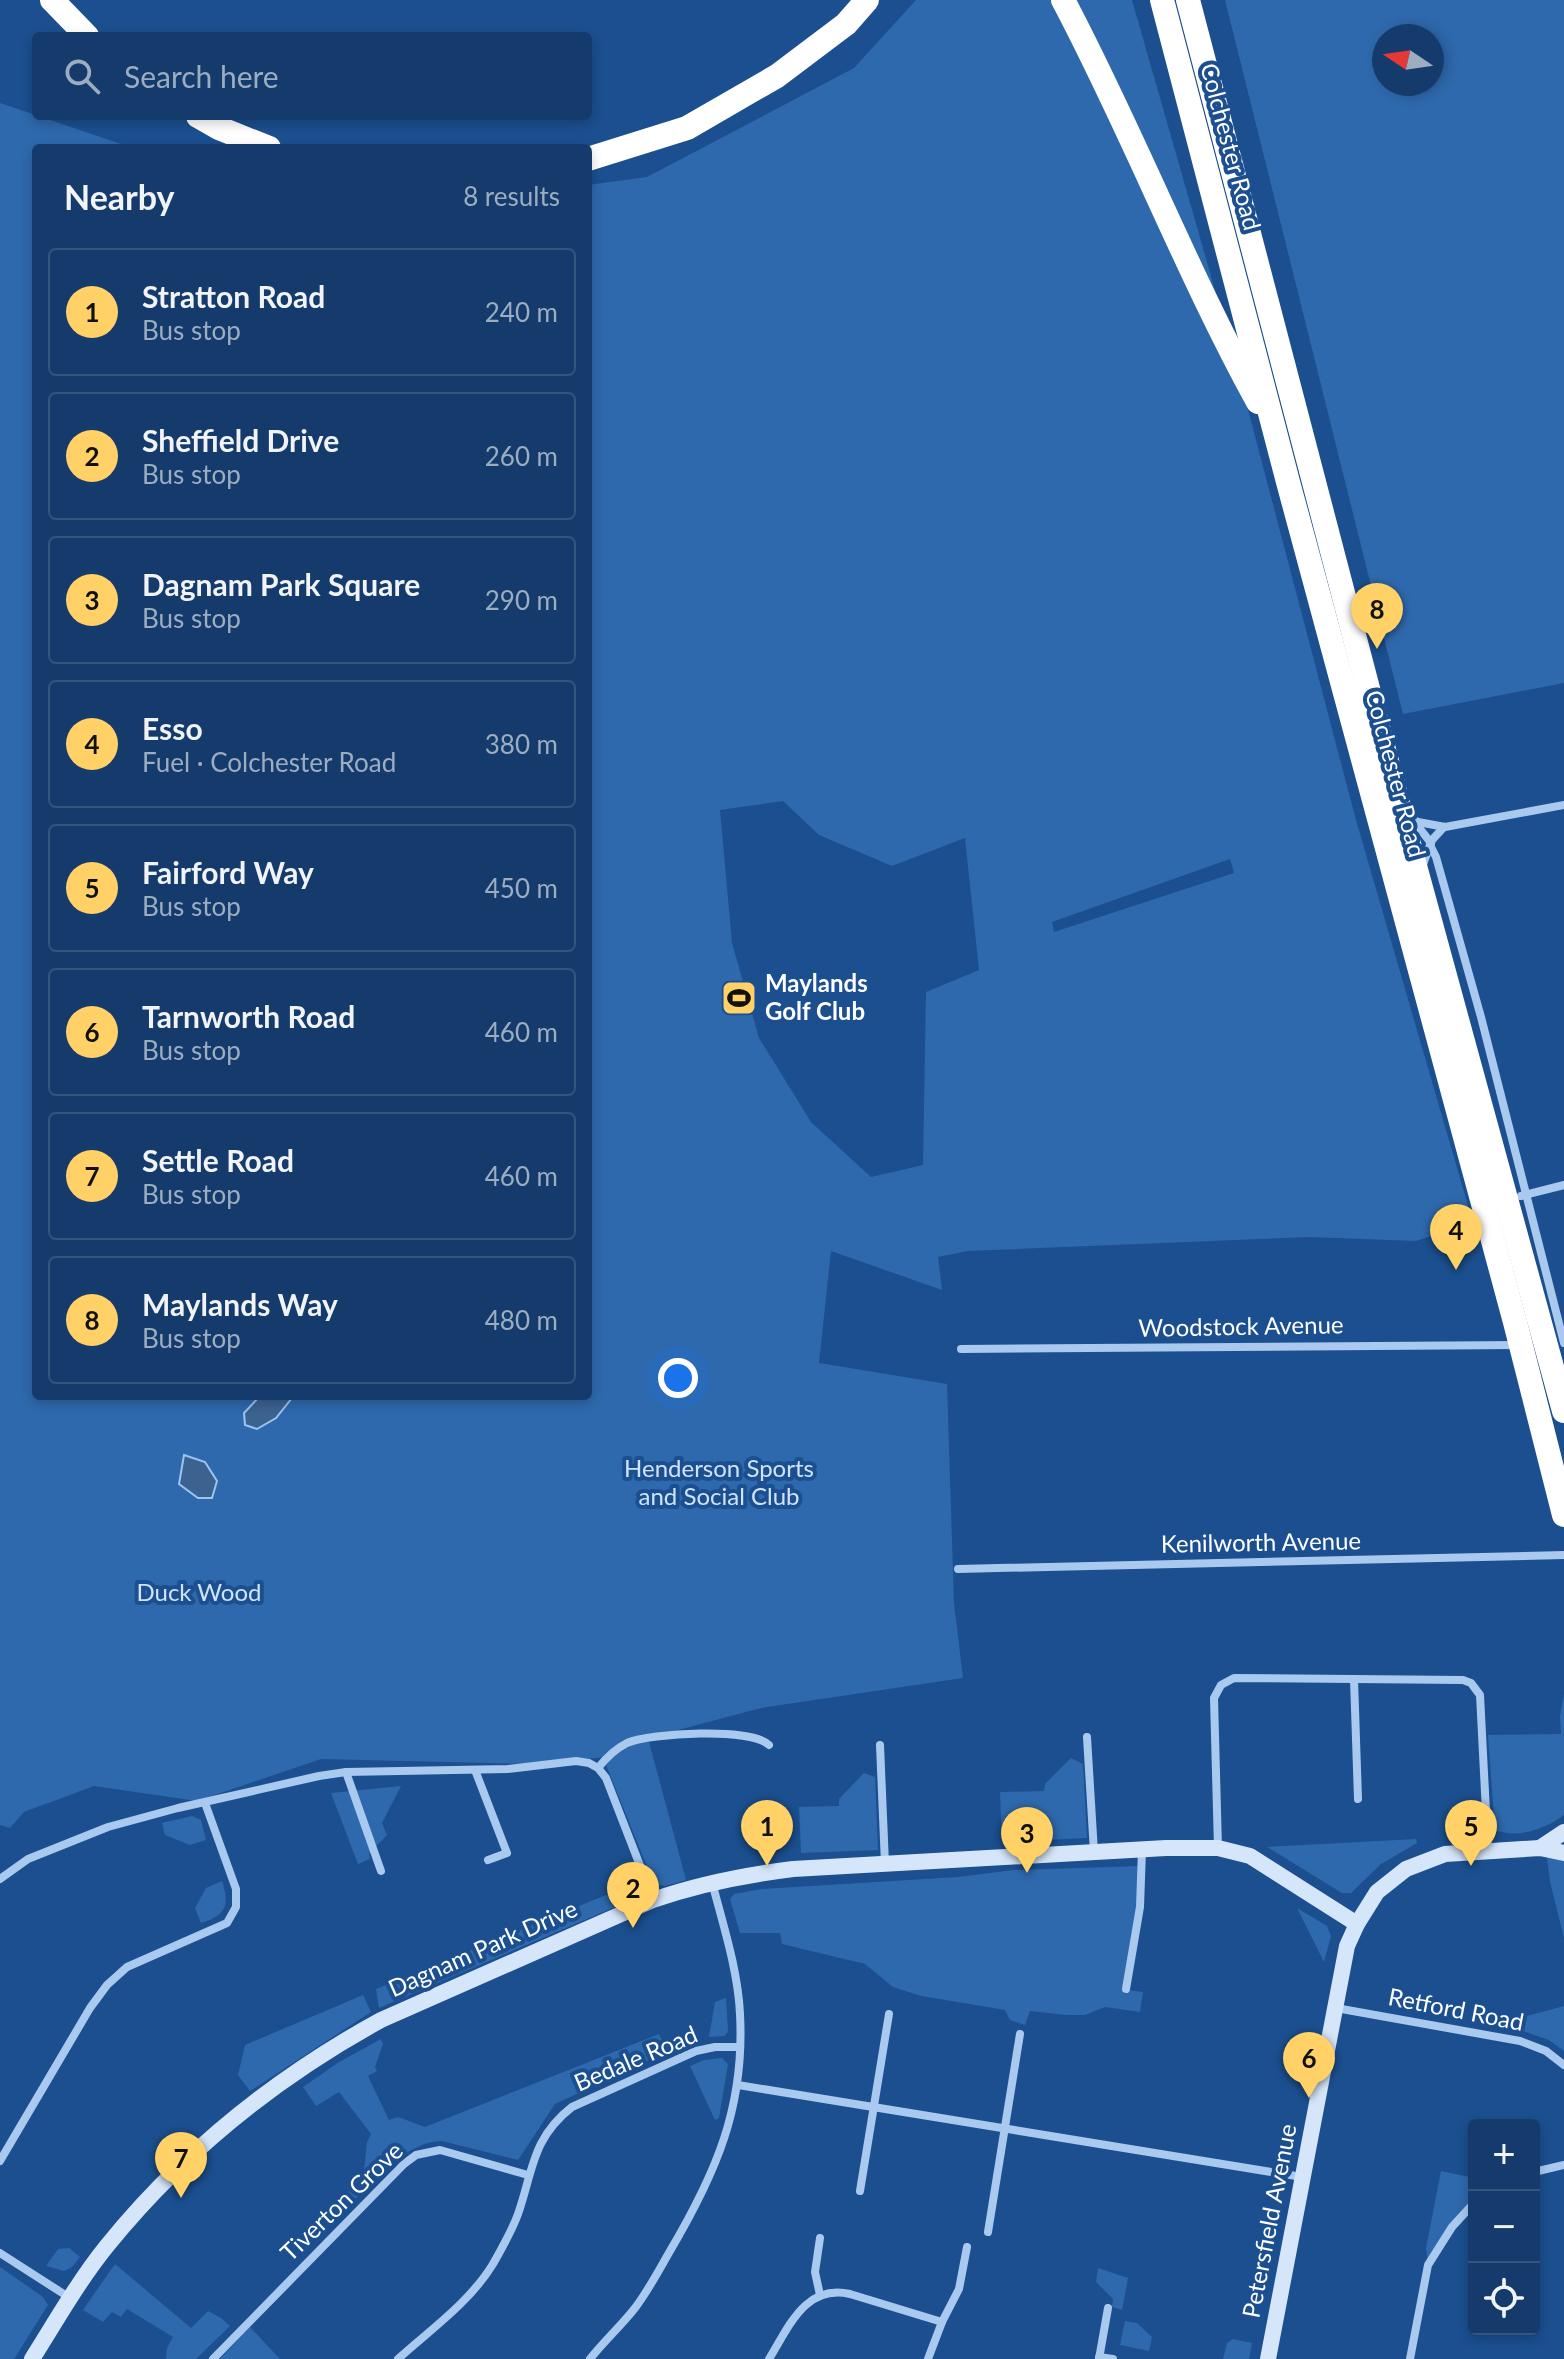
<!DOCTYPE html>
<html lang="en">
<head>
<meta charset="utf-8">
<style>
	:root { --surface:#143b6b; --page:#214673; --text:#f1f3f6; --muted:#9dadc1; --line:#33557e; --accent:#ffd166 }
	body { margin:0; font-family:Lato,sans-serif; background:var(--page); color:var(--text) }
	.controls { position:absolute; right:24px; bottom:24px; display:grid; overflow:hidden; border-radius:8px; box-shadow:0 4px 12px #0003 }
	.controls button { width:72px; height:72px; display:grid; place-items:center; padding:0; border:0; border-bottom:2px solid var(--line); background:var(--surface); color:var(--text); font:40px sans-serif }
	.compass { position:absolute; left:1372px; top:24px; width:72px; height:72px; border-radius:50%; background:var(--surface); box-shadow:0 4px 12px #0003; rotate:283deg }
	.you { position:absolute; left:678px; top:1378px; width:28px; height:28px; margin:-20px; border:6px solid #fff; border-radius:50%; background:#1a73e8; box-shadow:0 0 0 12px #1a73e833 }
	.badge { display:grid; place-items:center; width:52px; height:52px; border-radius:50%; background:var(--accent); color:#111; font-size:26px; font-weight:700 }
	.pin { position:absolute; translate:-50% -66px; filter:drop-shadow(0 2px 4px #0008) }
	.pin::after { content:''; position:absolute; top:42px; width:28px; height:24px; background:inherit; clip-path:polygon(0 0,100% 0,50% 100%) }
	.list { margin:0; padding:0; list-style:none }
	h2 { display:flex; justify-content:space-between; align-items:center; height:104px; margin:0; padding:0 32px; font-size:34px }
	h2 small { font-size:26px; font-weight:400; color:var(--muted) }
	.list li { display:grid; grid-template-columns:52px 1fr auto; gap:24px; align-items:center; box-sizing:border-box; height:128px; margin:0 16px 16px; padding:0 16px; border:2px solid var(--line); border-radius:8px }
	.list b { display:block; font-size:30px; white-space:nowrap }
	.list p { margin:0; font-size:26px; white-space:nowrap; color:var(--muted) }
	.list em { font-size:26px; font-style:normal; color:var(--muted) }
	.icon { flex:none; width:44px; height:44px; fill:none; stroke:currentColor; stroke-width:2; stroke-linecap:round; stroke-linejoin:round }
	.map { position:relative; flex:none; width:1564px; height:2359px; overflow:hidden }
	.search { position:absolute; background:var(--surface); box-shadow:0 4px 12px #0003; left:32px; top:32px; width:560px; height:88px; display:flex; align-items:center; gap:20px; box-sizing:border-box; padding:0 28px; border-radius:8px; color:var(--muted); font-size:30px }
	.panel { position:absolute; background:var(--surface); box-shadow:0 4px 12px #0003; left:32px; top:144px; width:560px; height:1256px; border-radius:8px }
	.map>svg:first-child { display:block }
	.green { fill:#2e69ad; fill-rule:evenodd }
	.water { fill:#3c6290; stroke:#9cc4f0; stroke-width:2 }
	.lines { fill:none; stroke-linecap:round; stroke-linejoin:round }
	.street { stroke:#a9c9ee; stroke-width:8 }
	.secondary { stroke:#d6e6fa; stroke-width:16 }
	.highway { stroke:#fff; stroke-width:24 }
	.labels { text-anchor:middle; stroke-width:8; stroke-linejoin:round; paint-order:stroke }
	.street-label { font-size:24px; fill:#fff; stroke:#1b4f8f }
	.poi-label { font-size:24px; font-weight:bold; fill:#fff; stroke:#1b4f8f; text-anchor:start }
	.park-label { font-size:24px; fill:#cfe3fa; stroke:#1b4f8f }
</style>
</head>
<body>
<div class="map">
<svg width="1564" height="2359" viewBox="0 0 1564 2359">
	<rect width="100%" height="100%" fill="#1b4f8f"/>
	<g class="green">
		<path d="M 916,0 L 1132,0 L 1235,360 L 1356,820 L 1473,1223 L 1416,1241 L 1309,1237 L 967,1251 L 938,1257 L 942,1290 L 831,1251 L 819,1363 L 947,1384 L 954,1603 L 963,1678 L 761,1708 L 648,1738 L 686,1880 L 665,1886 L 654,1884 L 604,1760 L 607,1757 L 532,1764 L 321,1759 L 197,1801 L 94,1786 L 24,1812 L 10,1828 L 0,1825 L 0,103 L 133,148 L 36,148 L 36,1396 L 588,1396 L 588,185 L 647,177 L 854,68 ZM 783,801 L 819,835 L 892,866 L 965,838 L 979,970 L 926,992 L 923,1165 L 871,1177 L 811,1122 L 759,1038 L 732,943 L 720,810 ZM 1230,859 L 1234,873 L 1054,932 L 1052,922 Z"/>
		<path d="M 1225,0 L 1564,0 L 1564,683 L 1403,714 ZM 1432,36 L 1432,84 L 1384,84 L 1384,36 Z"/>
		<path d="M 1564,1694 L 1564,1815 C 1545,1829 1518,1839 1495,1830 L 1488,1735 L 1561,1734 L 1560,1716 Z"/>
		<path d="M 1071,1758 L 1083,1764 L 1087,1838 L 1002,1842 L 1000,1792 L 1044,1791 L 1045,1784 Z"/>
		<path d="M 864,1773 L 875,1777 L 878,1850 L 801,1853 L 799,1807 L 839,1806 L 839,1799 Z"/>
		<path d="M 401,1786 L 382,1823 L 387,1835 L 369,1854 L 370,1859 L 358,1864 L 331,1793 Z"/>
		<path d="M 192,1816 L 201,1820 L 206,1840 L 190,1845 L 165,1835 L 162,1823 Z"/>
		<path d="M 1416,1839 L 1417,1843 L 1381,1864 L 1351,1893 L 1342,1893 L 1267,1847 Z"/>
		<path d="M 1547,1858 L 1564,1858 L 1564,1938 L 1550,1882 Z"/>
		<path d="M 1141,1866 L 1127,1990 L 1143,1992 L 1140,2012 L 1105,2007 L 1085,2015 L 1066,2015 L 1030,2011 L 1025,2025 L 1010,2020 L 1005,2010 L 921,1996 L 893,1987 L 865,1964 L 782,1944 L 780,1933 L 740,1933 L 730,1899 L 734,1894 L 761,1889 L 958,1877 L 1014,1870 Z"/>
		<path d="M 222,1881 C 230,1906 226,1915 201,1923 L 195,1908 L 206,1888 Z"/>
		<path d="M 638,1882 L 641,1891 L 636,1898 L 379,2008 L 376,1989 Z"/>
		<path d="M 1297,1908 L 1327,1926 L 1331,1936 L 1324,1962 Z"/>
		<path d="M 363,1995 L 371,2012 L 250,2091 L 238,2075 L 245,2045 Z"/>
		<path d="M 726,1998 L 728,2031 L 725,2036 L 709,2037 L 715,2002 Z"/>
		<path d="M 1564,2006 L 1564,2051 L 1549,2040 L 1523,2031 L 1523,2017 Z"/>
		<path d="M 659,2034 L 667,2052 L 555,2104 L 518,2160 L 442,2141 C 400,2141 359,2198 331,2225 L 321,2214 L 368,2176 L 364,2170 L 367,2142 L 371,2134 L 339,2092 L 316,2106 L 303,2087 L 339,2062 L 381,2039 L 383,2044 L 375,2067 L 377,2071 L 368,2076 L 389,2120 L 398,2117 L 425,2127 Z"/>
		<path d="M 722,2058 L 728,2064 L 719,2118 L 715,2120 L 690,2066 L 704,2060 Z"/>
		<path d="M 1441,2171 L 1474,2178 L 1474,2203 L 1428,2265 L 1426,2248 Z"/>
		<path d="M 69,2248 L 80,2257 L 72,2267 L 64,2271 L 46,2266 L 58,2249 Z"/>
		<path d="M 115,2264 L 191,2328 L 208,2311 L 221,2318 L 230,2326 L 196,2359 L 166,2359 L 167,2348 L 173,2337 L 127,2309 L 121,2317 L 112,2312 L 103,2322 L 83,2310 Z"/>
		<path d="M 0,2267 L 43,2297 L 48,2305 L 14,2359 L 0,2359 Z"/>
		<path d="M 1098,2268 L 1128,2278 L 1122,2310 L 1112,2307 L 1113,2299 L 1096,2282 Z"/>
		<path d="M 1125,2321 L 1137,2323 L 1152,2337 L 1149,2351 L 1120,2345 Z"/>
		<path d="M 250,2327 L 280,2359 L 220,2359 Z"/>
		<path d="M 1233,2339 L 1252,2343 L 1249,2359 L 1223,2359 L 1227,2343 Z"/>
	</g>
	<g class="water">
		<path d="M 260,1396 L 292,1396 L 292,1398 L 276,1418 L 257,1429 L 245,1425 L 244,1413 Z"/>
		<path d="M 184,1455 L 205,1462 L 217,1481 L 212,1498 L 198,1498 L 179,1484 Z"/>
	</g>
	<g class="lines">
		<g class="street">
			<path d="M 1409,817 L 1418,822 L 1445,827 L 1564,805"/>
			<path d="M 1413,820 L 1431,843"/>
			<path d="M 1430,845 L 1436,857 L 1481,1017 L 1564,1343"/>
			<path d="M 1422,867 L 1432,840 L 1444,827"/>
			<path d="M 1521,1196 L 1564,1185"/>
			<path d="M 961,1349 L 1519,1345"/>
			<path d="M 958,1569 L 1564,1555"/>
			<path d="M 1354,1679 L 1358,1799"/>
			<path d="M 1087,1737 L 1094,1852"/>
			<path d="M 880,1745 L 885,1864"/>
			<path d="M 598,1768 C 606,1758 615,1749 627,1743 C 651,1733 751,1727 769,1745"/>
			<path d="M 475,1770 L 507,1853 L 488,1860"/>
			<path d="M 346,1772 L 381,1871"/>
			<path d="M 1218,1848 L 1214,1698 L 1221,1685 L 1234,1678 L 1463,1680 L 1471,1683 L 1480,1695 L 1488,1851"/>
			<path d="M 0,1879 L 28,1859 L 108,1827 L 178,1808 L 319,1776 L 346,1772 L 508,1769 L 576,1761 L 589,1763 L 598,1768 L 606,1778 L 653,1899"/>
			<path d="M 1126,1989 L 1140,1907 L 1142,1850"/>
			<path d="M 1336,2008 L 1520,2041 L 1546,2051 L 1564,2065"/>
			<path d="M 738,2085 L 1302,2177"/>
			<path d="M 0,2161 L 90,2008 L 107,1985 L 127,1967 L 227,1923 L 236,1907 L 236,1889 L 205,1803"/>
			<path d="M 1534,2172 L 1564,2165"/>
			<path d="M 860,2191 L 889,2014"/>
			<path d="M 988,2232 L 1020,2034"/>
			<path d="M 820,2238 L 815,2272 L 820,2295"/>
			<path d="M 0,2253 L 70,2298"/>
			<path d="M 1099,2357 L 1113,2359"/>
			<path d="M 213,2359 L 404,2164 L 416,2155 L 440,2150 L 528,2175"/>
			<path d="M 398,2359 C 430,2330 470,2302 493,2264 C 502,2248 512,2231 518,2214 C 533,2171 532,2138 572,2107 L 696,2051 L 715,2047 L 740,2047"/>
			<path d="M 590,2359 C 604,2341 621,2326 635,2308 C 648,2291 659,2270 670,2251 C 716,2173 745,2107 740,2014 C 738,1970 723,1925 712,1882"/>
			<path d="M 769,2359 C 789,2327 805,2284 850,2294 L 942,2322"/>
			<path d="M 928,2359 L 942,2322 L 959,2289 L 967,2247"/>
			<path d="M 1099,2359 L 1108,2308"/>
			<path d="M 1410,2359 L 1428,2265 L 1452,2227 L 1474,2203"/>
		</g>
		<g class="secondary">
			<path d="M 1540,1848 L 1564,1832"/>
			<path d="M 32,2359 C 56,2321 78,2282 106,2247 C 182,2153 275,2078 381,2020 L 653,1900 C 699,1884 745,1875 793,1869 L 1166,1848 L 1218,1848 L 1250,1856 L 1357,1924"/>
			<path d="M 1268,2359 L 1347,1946 L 1357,1924 L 1377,1892 L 1406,1869 L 1445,1854 L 1540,1848 L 1564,1853"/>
		</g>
		<g class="highway">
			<path d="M 52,0 L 87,36"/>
			<path d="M 1063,0 C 1133,132 1186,271 1258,402"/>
			<path d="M 1162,0 L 1288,482 L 1515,1322 L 1564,1515"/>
			<path d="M 1188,0 L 1400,811 L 1564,1411"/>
			<path d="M 198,116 L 219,128 L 269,148"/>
			<path d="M 588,159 L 687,128 L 777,76 L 846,24 L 867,0"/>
		</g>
	</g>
	<defs>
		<symbol id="stadium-square" viewBox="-11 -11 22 22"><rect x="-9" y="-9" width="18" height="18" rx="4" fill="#ffd166" stroke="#1b4f8f"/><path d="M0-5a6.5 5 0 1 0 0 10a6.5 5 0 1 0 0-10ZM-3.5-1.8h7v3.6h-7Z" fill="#111"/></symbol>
	</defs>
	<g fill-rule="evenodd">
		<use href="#stadium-square" x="719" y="978" width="40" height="40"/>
	</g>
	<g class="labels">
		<g class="street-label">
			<text transform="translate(1230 147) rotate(75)" y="8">Colchester Road</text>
			<text transform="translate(1395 774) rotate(75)" y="8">Colchester Road</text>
			<text transform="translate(1241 1327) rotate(-1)" y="8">Woodstock Avenue</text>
			<text transform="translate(1261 1543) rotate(-1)" y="8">Kenilworth Avenue</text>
			<text transform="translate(483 1949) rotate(-24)" y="8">Dagnam Park Drive</text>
			<text transform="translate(1456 2010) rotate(11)" y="8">Retford Road</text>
			<text transform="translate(636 2059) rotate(-23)" y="8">Bedale Road</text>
			<text transform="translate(342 2202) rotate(-44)" y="8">Tiverton Grove</text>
			<text transform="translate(1270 2221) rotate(-79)" y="8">Petersfield Avenue</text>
		</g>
		<g class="poi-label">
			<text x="765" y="992">Maylands<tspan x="765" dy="28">Golf Club</tspan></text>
		</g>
		<g class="park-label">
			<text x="719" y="1477">Henderson Sports<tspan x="719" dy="28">and Social Club</tspan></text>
			<text x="199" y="1601">Duck Wood</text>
		</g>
	</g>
</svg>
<div class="controls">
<button>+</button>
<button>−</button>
<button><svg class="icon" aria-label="locate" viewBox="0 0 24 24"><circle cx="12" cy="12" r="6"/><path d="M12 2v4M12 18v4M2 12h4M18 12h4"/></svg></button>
</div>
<svg class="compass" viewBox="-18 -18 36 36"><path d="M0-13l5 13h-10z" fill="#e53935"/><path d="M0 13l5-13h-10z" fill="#9dadc1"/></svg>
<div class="you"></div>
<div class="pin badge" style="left:767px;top:1866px">1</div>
<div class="pin badge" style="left:633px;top:1928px">2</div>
<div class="pin badge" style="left:1027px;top:1873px">3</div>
<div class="pin badge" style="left:1456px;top:1270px">4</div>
<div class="pin badge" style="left:1471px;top:1866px">5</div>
<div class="pin badge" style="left:1309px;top:2098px">6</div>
<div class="pin badge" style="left:181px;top:2198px">7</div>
<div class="pin badge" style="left:1377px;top:649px">8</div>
<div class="search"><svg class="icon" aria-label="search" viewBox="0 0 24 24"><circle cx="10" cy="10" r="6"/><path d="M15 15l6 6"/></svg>Search here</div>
<section class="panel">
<h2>Nearby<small>8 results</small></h2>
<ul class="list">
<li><span class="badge">1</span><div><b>Stratton Road</b><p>Bus stop</p></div><em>240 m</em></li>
<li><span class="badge">2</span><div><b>Sheffield Drive</b><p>Bus stop</p></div><em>260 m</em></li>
<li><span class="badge">3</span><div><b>Dagnam Park Square</b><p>Bus stop</p></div><em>290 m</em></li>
<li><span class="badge">4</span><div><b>Esso</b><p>Fuel · Colchester Road</p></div><em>380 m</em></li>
<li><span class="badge">5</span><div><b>Fairford Way</b><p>Bus stop</p></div><em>450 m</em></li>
<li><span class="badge">6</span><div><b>Tarnworth Road</b><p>Bus stop</p></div><em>460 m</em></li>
<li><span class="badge">7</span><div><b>Settle Road</b><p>Bus stop</p></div><em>460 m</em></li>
<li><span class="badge">8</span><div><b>Maylands Way</b><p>Bus stop</p></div><em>480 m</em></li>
</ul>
</section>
</div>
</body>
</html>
